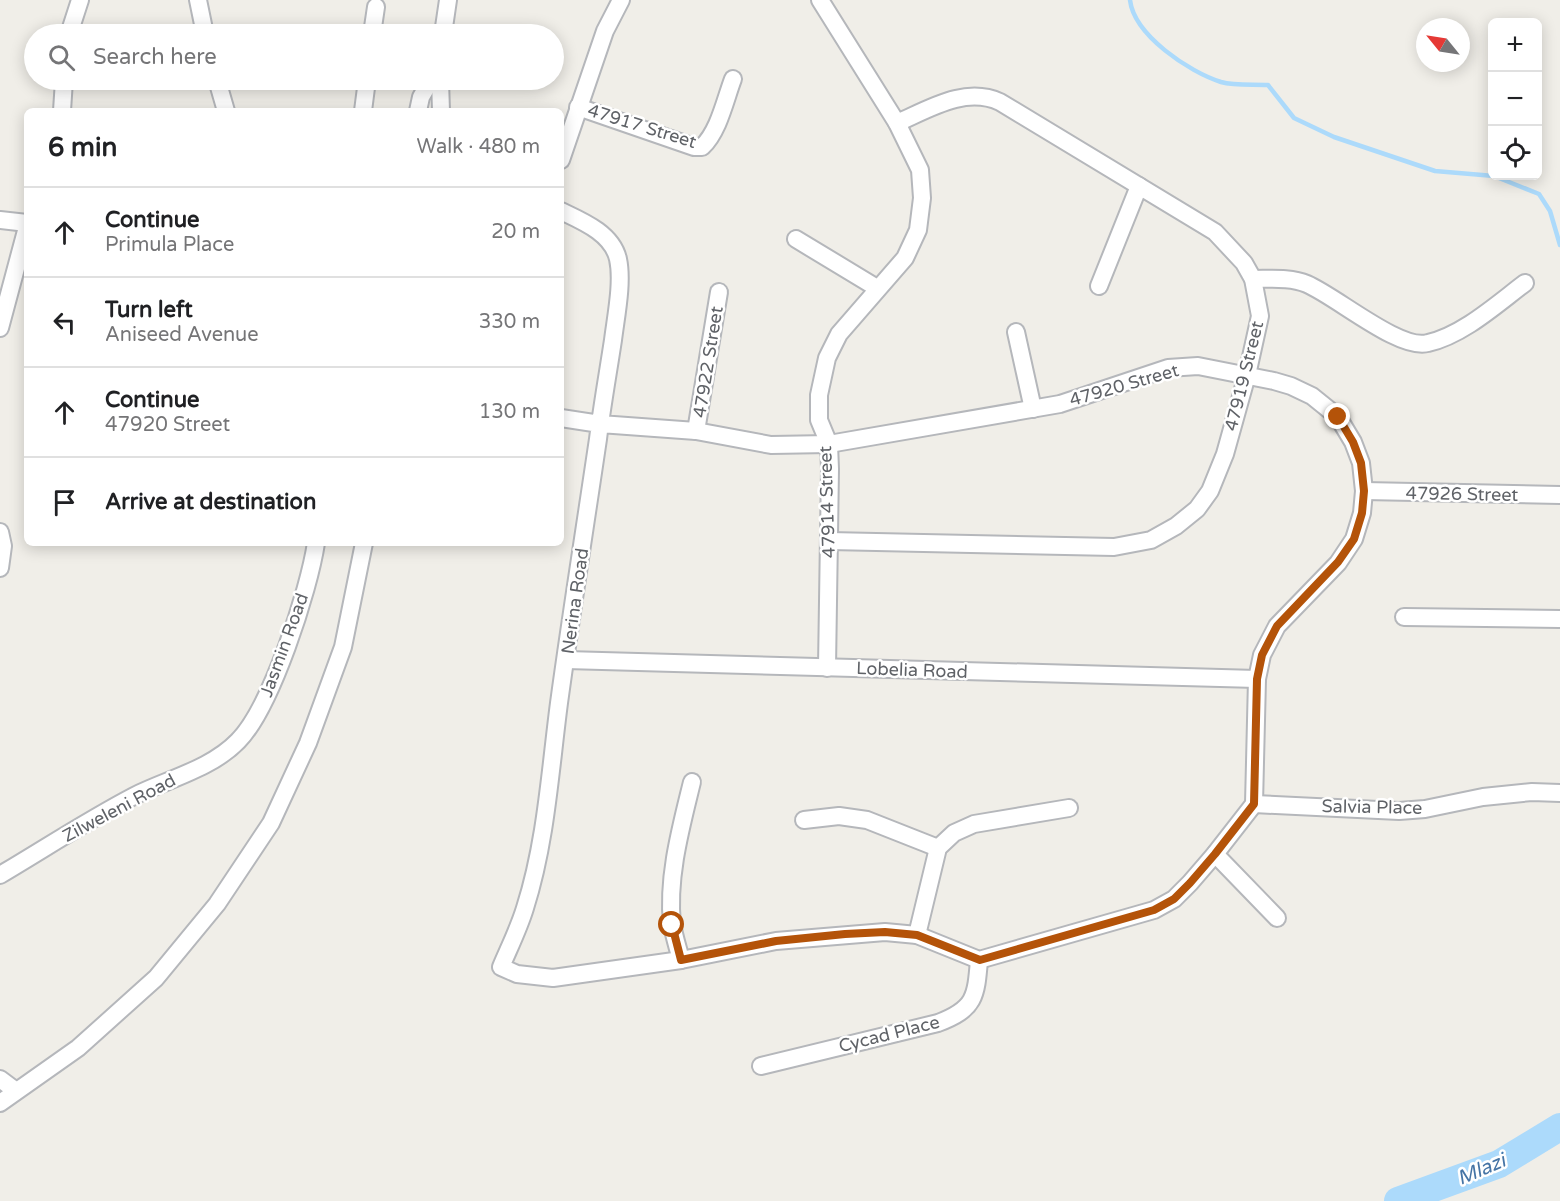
<!DOCTYPE html>
<html lang="en">
<head>
<meta charset="utf-8">
<style>
	:root { --surface:#fff; --page:#f2f2f2; --text:#202124; --muted:#757577; --line:#e0e0e0 }
	body { margin:0; font-family:"Varela Round",sans-serif; background:var(--page); color:var(--text) }
	.controls { position:absolute; right:18px; top:18px; display:grid; overflow:hidden; border-radius:9px; box-shadow:0 3px 15px #0003 }
	.controls button { width:54px; height:54px; display:grid; place-items:center; padding:0; border:0; border-bottom:2px solid var(--line); background:var(--surface); color:var(--text); font:30px sans-serif }
	.compass { position:absolute; left:1416px; top:18px; width:54px; height:54px; border-radius:50%; background:var(--surface); box-shadow:0 3px 15px #0003; rotate:300deg }
	.stop { position:absolute; width:18px; height:18px; margin:-14px; border:4px solid #b45309; border-radius:50%; background:#fff }
	.stop.end { background:#b45309; border-color:#fff; box-shadow:0 2px 6px #0008 }
	.list { margin:0; padding:0; list-style:none }
	h2 { display:flex; justify-content:space-between; align-items:center; height:78px; margin:0; padding:0 24px; font-size:26px }
	h2 small { font-size:20px; font-weight:400; color:var(--muted) }
	.list li { display:grid; grid-template-columns:39px 1fr auto; gap:18px; align-items:center; box-sizing:border-box; height:90px; padding:0 24px; border-top:2px solid var(--line) }
	.list b { display:block; font-size:22px; white-space:nowrap }
	.list p { margin:0; font-size:20px; white-space:nowrap; color:var(--muted) }
	.list em { font-size:20px; font-style:normal; color:var(--muted) }
	.icon { flex:none; width:33px; height:33px; fill:none; stroke:currentColor; stroke-width:2; stroke-linecap:round; stroke-linejoin:round }
	.map { position:relative; flex:none; width:1560px; height:1201px; overflow:hidden }
	.search { position:absolute; background:var(--surface); box-shadow:0 3px 15px #0003; left:24px; top:24px; width:540px; height:66px; display:flex; align-items:center; gap:15px; box-sizing:border-box; padding:0 21px; border-radius:33px; color:var(--muted); font-size:22px }
	.panel { position:absolute; background:var(--surface); box-shadow:0 3px 15px #0003; left:24px; top:108px; width:540px; height:438px; border-radius:9px }
	.map>svg:first-child { display:block }
	.lines { fill:none; stroke-linecap:round; stroke-linejoin:round }
	.stream { stroke:#acdafb; stroke-width:4.5 }
	.river { stroke:#acdafb; stroke-width:28 }
	.minor-casing { stroke:#b5b7bb; stroke-width:20 }
	.minor { stroke:#fff; stroke-width:16 }
	.route { stroke:#b45309; stroke-width:8 }
	.labels { text-anchor:middle; stroke-width:5; stroke-linejoin:round; paint-order:stroke }
	.street-label { font-size:18px; fill:#5f6267; stroke:#fff }
	.water-label { font-size:20px; font-style:italic; fill:#4574a5; stroke:#fff }
</style>
</head>
<body>
<div class="map">
<svg width="1560" height="1201" viewBox="0 0 1560 1201">
	<rect width="100%" height="100%" fill="#f0eee8"/>
	<g class="lines">
		<path class="stream" d="M 1130,0 C 1134,35 1189,72 1221,82 C 1235,86 1254,84 1268,85 L 1294,118 L 1334,137 L 1435,171 L 1494,176 L 1539,194 L 1550,211 L 1560,245"/>
		<path class="river" d="M 1398,1201 L 1499,1164 L 1560,1127"/>
		<defs>
			<g id="minor">
				<path d="M 198,0 L 205,34"/>
				<path d="M 820,0 L 897,123 L 920,170 L 922,198 L 918,230 L 905,258 L 839,334 L 827,358 L 819,395 L 819,420 L 829,444 L 830,469 L 827,668"/>
				<path d="M 69,34 L 80,0"/>
				<path d="M 372,34 L 376,7"/>
				<path d="M 443,34 L 448,0"/>
				<path d="M 217,80 L 226,111"/>
				<path d="M 440,80 L 441,111"/>
				<path d="M 578,107 L 694,147 L 702,147 C 719,131 725,100 733,79"/>
				<path d="M 62,111 L 64,80"/>
				<path d="M 363,111 L 367,80"/>
				<path d="M 418,111 L 421,97 L 431,80"/>
				<path d="M 561,160 L 605,31 L 621,0"/>
				<path d="M 561,211 C 582,221 612,233 618,259 C 623,282 616,316 613,340 C 608,373 602,406 598,439 C 585,527 571,615 559,703 C 550,772 546,842 525,908 C 519,928 509,948 501,967 L 517,974 L 553,978 L 681,960 L 776,941 L 885,932 L 917,935 L 979,960 L 1154,910 L 1174,899 L 1190,883 L 1215,854 L 1254,804 L 1257,679 L 1262,655 L 1277,626 L 1338,563 L 1354,539 L 1362,513 L 1364,491 L 1361,463 L 1353,442 L 1338,417 L 1312,396 L 1291,386 L 1274,381 L 1198,366 L 1168,368 L 1060,404 L 829,444 L 771,445 L 696,431 L 600,424 L 561,418"/>
				<path d="M 0,220 L 27,223"/>
				<path d="M 796,239 L 877,288"/>
				<path d="M 1253,279 C 1271,279 1291,277 1307,284 C 1337,297 1400,351 1428,343 C 1463,335 1497,304 1525,283"/>
				<path d="M 1099,286 L 1139,186"/>
				<path d="M 0,328 L 27,227"/>
				<path d="M 1016,332 L 1033,409"/>
				<path d="M 696,431 L 719,292"/>
				<path d="M 1364,491 L 1560,495"/>
				<path d="M 0,532 L 3,546 L 0,568"/>
				<path d="M 829,541 L 1114,547 L 1151,540 L 1176,526 L 1197,509 L 1210,491 L 1225,454 L 1247,375 L 1260,316 L 1253,279 L 1244,263 L 1215,232 L 1000,102 C 965,86 929,109 897,123"/>
				<path d="M 1404,617 L 1560,619"/>
				<path d="M 566,660 L 1257,679"/>
				<path d="M 1254,804 L 1399,811 L 1425,809 L 1483,797 L 1532,792 L 1560,793"/>
				<path d="M 804,820 L 839,816 L 867,820 L 938,848"/>
				<path d="M 1215,854 L 1277,918"/>
				<path d="M 0,875 C 44,849 88,820 134,796 C 168,779 211,769 238,741 C 271,708 309,590 316,543"/>
				<path d="M 917,935 L 938,848 L 954,833 L 974,824 L 1069,808"/>
				<path d="M 681,960 C 678,948 674,936 672,924 C 667,877 681,827 692,782"/>
				<path d="M 761,1066 L 938,1023 C 975,1009 976,997 979,960"/>
				<path d="M 0,1079 L 16,1091"/>
				<path d="M 0,1103 L 78,1048 L 156,978 L 217,904 L 271,823 L 308,743 L 343,647 L 364,543"/>
			</g>
		</defs>
		<use href="#minor" class="minor-casing"/>
		<use href="#minor" class="minor"/>
	</g>
	<g class="lines">
		<path class="route" d="M 672,925 L 681,960 L 776,941 L 845,934 L 885,932 L 917,935 L 980,960 L 1154,910 L 1174,899 L 1190,883 L 1215,854 L 1254,804 L 1257,679 L 1262,655 L 1277,626 L 1338,562 L 1354,539 L 1362,513 L 1364,491 L 1361,463 L 1353,442 L 1338,417"/>
	</g>
	<g class="labels">
		<g class="street-label">
			<text transform="translate(642 126) rotate(17)" y="6">47917 Street</text>
			<text transform="translate(708 362) rotate(-81)" y="6">47922 Street</text>
			<text transform="translate(1244 376) rotate(-76)" y="6">47919 Street</text>
			<text transform="translate(1124 385) rotate(-16)" y="6">47920 Street</text>
			<text transform="translate(1462 494) rotate(1)" y="6">47926 Street</text>
			<text transform="translate(827 502) rotate(-92)" y="6">47914 Street</text>
			<text transform="translate(575 601) rotate(-82)" y="6">Nerina Road</text>
			<text transform="translate(284 645) rotate(-70)" y="6">Jasmin Road</text>
			<text transform="translate(912 670) rotate(2)" y="6">Lobelia Road</text>
			<text transform="translate(1372 807) rotate(1)" y="6">Salvia Place</text>
			<text transform="translate(119 808) rotate(-28)" y="6">Zilweleni Road</text>
			<text transform="translate(889 1034) rotate(-14)" y="6">Cycad Place</text>
		</g>
		<g class="water-label">
			<text transform="translate(1481 1169) rotate(-23)" y="7">Mlazi</text>
		</g>
	</g>
</svg>
<div class="controls">
<button>+</button>
<button>−</button>
<button><svg class="icon" aria-label="locate" viewBox="0 0 24 24"><circle cx="12" cy="12" r="6"/><path d="M12 2v4M12 18v4M2 12h4M18 12h4"/></svg></button>
</div>
<svg class="compass" viewBox="-18 -18 36 36"><path d="M0-13l5 13h-10z" fill="#e53935"/><path d="M0 13l5-13h-10z" fill="#757577"/></svg>
<div class="stop" style="left:672px;top:925px"></div>
<div class="stop end" style="left:1338px;top:417px"></div>
<div class="search"><svg class="icon" aria-label="search" viewBox="0 0 24 24"><circle cx="10" cy="10" r="6"/><path d="M15 15l6 6"/></svg>Search here</div>
<section class="panel">
<h2>6 min<small>Walk · 480 m</small></h2>
<ul class="list">
<li><svg class="icon" aria-label="ahead" viewBox="0 0 24 24"><path d="M12 20V5M6 11l6-6 6 6"/></svg><div><b>Continue</b><p>Primula Place</p></div><em>20 m</em></li>
<li><svg class="icon" aria-label="left" viewBox="0 0 24 24"><path d="M17 20v-9H6M10 6l-5 5 5 5"/></svg><div><b>Turn left</b><p>Aniseed Avenue</p></div><em>330 m</em></li>
<li><svg class="icon" aria-label="ahead" viewBox="0 0 24 24"><path d="M12 20V5M6 11l6-6 6 6"/></svg><div><b>Continue</b><p>47920 Street</p></div><em>130 m</em></li>
<li><svg class="icon" aria-label="arrive" viewBox="0 0 24 24"><path d="M6 21V4h12l-3 4 3 4H6"/></svg><div><b>Arrive at destination</b></div></li>
</ul>
</section>
</div>
</body>
</html>
